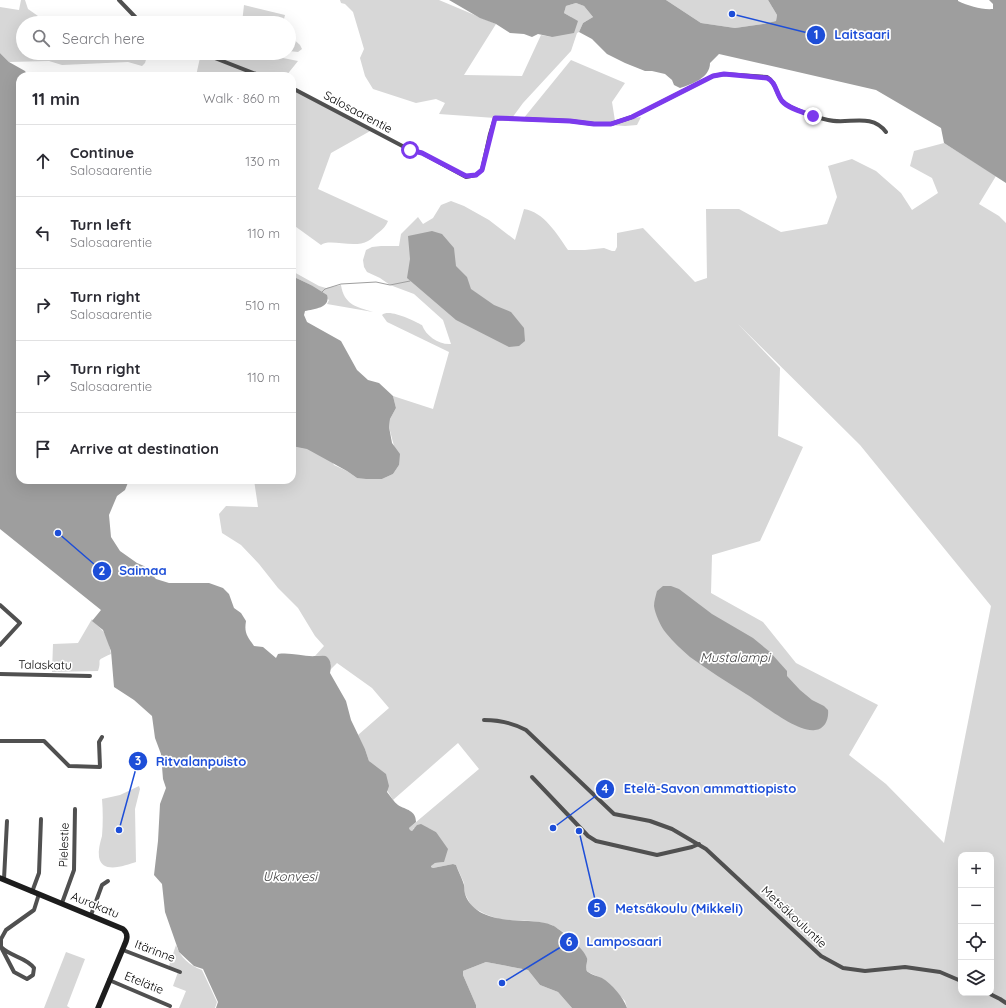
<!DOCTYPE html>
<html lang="en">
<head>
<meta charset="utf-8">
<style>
	:root { --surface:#fff; --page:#f7f7f7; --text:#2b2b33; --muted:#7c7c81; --line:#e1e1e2 }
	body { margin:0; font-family:Quicksand,sans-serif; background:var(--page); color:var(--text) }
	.controls { position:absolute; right:12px; bottom:12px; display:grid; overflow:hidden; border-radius:8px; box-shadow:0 4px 16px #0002 }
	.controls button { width:36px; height:36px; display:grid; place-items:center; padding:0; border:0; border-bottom:1px solid var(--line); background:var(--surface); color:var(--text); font:20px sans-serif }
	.stop { position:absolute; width:12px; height:12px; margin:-9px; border:3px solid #7c3aed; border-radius:50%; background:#fff }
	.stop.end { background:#7c3aed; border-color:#fff; box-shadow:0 1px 4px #0008 }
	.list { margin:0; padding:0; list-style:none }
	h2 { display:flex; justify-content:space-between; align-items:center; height:52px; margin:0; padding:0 16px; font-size:17px }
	h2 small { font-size:13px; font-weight:400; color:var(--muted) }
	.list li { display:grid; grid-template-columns:26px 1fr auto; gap:12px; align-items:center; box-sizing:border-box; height:72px; padding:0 16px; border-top:1px solid var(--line) }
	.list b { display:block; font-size:15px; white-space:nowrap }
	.list p { margin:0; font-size:13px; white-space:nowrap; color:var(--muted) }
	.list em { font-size:13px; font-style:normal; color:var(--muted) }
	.icon { flex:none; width:22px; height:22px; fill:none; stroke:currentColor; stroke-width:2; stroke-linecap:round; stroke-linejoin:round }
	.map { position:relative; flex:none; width:1006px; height:1008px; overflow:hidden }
	.search { position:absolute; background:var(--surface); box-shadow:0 4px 16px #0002; left:16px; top:16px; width:280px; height:44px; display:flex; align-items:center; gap:10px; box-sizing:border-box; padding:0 14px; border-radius:22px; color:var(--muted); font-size:15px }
	.panel { position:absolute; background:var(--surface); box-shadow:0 4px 16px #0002; left:16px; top:72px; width:280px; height:412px; border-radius:12px }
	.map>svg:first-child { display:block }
	.green { fill:#d7d7d7; fill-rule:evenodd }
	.water { fill:#9e9e9e }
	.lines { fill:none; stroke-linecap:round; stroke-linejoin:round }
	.stream { stroke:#9e9e9e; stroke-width:1 }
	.street { stroke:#505050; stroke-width:4 }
	.secondary { stroke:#1d1d1d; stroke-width:5.5 }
	.route { stroke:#7c3aed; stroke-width:5 }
	.labels { text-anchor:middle; stroke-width:3.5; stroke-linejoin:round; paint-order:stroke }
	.street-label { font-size:12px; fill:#000; stroke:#fff }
	.water-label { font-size:13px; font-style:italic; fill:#3f3f3f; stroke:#fff }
	.leader { fill:none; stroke:#1d4ed8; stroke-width:1.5 }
	.callout-dot { fill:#1d4ed8; stroke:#fff; stroke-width:1.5 }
	.mark-label { font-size:12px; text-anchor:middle; font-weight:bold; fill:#fff }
	.callout-label { font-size:13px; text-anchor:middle; font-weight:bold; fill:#1d4ed8; stroke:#fff; stroke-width:3.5; stroke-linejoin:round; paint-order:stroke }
</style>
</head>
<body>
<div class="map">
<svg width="1006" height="1008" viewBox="0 0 1006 1008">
	<rect width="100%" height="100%" fill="#fff"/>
	<g class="green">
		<path d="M 21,0 L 25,0 L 28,9 L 48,23 L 23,23 L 23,53 L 148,53 L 145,63 L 142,66 L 128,62 L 62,65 L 49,61 L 9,62 L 0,53 L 0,7 L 19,10 Z"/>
		<path d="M 340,0 L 439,0 L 496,24 L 464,75 L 522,76 L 541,35 L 552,37 L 571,17 L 564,13 L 566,6 L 576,3 L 584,6 L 593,17 L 583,23 L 579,32 L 577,33 L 571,51 L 523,103 L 512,118 L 495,118 L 439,114 L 445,103 L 436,99 L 416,103 L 373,89 L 365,76 L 360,58 L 364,49 L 353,12 L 345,4 L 341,3 Z"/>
		<path d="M 666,0 L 768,0 L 777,15 L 776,21 L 763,24 L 735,28 L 701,23 Z"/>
		<path d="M 244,5 L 285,15 L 283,23 L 242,23 Z"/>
		<path d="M 289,35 L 300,45 L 302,49 L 298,52 L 289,51 Z"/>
		<path d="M 201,53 L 210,53 L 224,58 L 256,56 L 278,57 L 298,61 L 286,76 L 196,76 Z"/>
		<path d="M 571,60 L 625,83 L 612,102 L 615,121 L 641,117 L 637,125 L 625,126 L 523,119 Z"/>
		<path d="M 292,88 L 372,130 L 331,153 L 318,189 L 388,221 C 386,226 383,229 378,233 C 375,235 372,239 368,241 C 354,249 330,238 321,245 L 292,224 Z"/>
		<path d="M 944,143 L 996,176 L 979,204 L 999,216 L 1006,223 L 1006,1008 L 627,1008 L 625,1001 L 603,979 L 588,972 L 586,969 L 587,958 L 578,946 L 566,934 L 552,925 L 534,921 L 501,920 L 485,914 L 472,907 L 465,894 L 464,883 L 456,865 L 453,864 L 433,868 L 431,867 L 430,866 L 435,863 L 444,862 L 436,832 L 428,828 L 414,828 L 412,831 L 410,830 L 409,828 L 479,769 L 458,743 L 393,800 L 369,761 L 365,749 L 358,735 L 389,708 L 372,688 L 337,663 L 330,670 L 331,664 L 324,655 L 315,656 L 324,646 L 315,636 L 298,608 L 278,588 L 259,564 L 241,545 L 222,533 L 219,514 L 226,506 L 258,507 L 254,480 L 292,480 L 292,391 L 334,465 L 347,471 L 357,478 L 382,479 L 393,474 L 399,465 L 389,427 L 390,419 L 396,408 L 393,396 L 433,409 L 449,352 L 387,322 L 382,315 C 389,308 414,321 422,325 C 426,336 439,345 451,344 L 443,320 L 414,294 L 390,285 L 380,278 L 367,272 L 364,267 L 363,260 L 366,250 L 372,247 L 381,246 L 399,246 L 401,234 L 418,217 L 423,224 L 433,218 L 441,205 L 451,201 L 464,206 L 489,220 L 515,240 L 524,209 C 544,212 557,234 568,250 L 585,250 L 604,248 L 612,251 L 615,251 L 617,247 L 617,233 L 643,228 L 695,282 L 707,278 L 706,209 L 739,209 L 781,232 L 827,224 L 837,197 L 828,166 L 852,159 L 876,171 L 901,193 L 912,210 L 938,193 L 932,178 L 910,166 L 914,151 ZM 738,324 L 860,445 L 991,606 L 944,843 L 886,784 L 849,755 L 878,705 L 796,663 L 763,622 L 711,593 L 712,555 L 760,541 L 803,447 L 778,436 L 780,368 ZM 961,855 L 991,855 L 991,993 L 961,993 Z"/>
		<path d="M 292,271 L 319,286 L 326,288 L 341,285 C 344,305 357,307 373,312 L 327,304 L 329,300 L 311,285 L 292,276 Z"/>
		<path d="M 92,619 C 95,624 98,625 101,629 C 107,634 110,647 111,654 C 93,662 103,658 98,671 L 52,672 L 53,644 L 78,643 Z"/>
		<path d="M 139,786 L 140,789 L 135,809 L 136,862 C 126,865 102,875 99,857 C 98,850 100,843 102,836 C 103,824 103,811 102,799 L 120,795 Z"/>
		<path d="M 176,945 C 180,957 190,966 202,970 L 217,1002 L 215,1008 L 179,1008 L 186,991 L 173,986 L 178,972 L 168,969 Z"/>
		<path d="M 66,952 L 85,959 L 67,1006 L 70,1008 L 44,1008 Z"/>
		<path d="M 486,962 L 528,970 L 540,985 L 558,992 L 572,1008 L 476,1008 L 476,1005 L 463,975 L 463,971 Z"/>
	</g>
	<g class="water">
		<path d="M 449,0 L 666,0 L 701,23 L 735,28 L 763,24 L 776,21 L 777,15 L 768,0 L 958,0 L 958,1 C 969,6 982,10 993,9 L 993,4 L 989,0 L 1006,0 L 1006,183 L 944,143 L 941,128 L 876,90 L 719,54 L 710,63 C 710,78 692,84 680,88 L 674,85 L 672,80 L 665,74 L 652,71 L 645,71 L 625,63 L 607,54 L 592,39 L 579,32 L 583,23 L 593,17 L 584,6 L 576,3 L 566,6 L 564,13 L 578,21 L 574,33 L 552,37 L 538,34 L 532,37 L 524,34 L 510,33 L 496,24 L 480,18 Z"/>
		<path d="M 0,53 L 9,62 L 25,71 L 28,76 L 20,76 L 20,480 L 129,480 L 125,490 L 117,496 L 109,515 L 111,537 L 120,551 L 137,563 L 144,566 L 156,579 L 169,583 L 209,583 L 223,588 L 229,594 L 234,608 L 241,613 L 246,621 C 244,633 247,636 254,646 L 263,647 L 276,658 L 278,654 C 291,652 304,657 316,656 C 320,656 325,654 328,658 C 332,663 331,668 330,673 L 346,701 L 351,720 L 365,749 L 369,761 L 386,774 L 389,786 L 387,792 C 391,797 394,802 398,805 C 406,810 416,810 416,822 L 409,828 L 410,830 L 412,831 L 417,825 L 421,824 L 436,832 L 448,849 L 444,862 L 435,863 L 431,866 L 431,867 L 433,868 L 453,864 L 456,865 C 458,871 461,876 463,882 C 465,886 464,890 465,894 C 473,918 503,920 524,921 C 534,921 546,922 554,926 C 563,932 583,947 587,958 C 588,962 584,969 588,972 C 592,975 598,976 602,978 C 612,984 623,997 627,1008 L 572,1008 L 558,992 L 540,985 L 528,970 L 486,962 L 463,971 L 463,975 L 476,1005 L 476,1008 L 216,1008 L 218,1002 L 203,969 L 194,966 L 179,952 L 165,912 L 162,884 L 154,875 L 158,841 L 160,804 L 166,788 L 163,779 L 161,754 L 155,738 L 152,716 L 134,700 L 114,687 L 111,651 L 103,630 L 92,621 L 101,610 L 0,529 Z"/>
		<path d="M 432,231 L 442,234 L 454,248 L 456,266 L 467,277 L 471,289 L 494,305 L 511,312 L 524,328 L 525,341 L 519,346 L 509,347 L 456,320 L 407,278 L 410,259 L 408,236 Z"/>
		<path d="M 292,276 L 311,285 L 327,295 C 331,308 314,309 305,311 L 304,315 L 307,322 L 341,341 L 357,370 L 368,380 L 379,383 L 393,396 L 396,408 L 390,419 L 389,427 L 392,443 L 400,454 L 399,465 L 393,474 L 382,479 L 366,479 L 357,478 L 347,471 L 307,449 L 292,446 Z"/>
		<path d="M 663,586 L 671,586 L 679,589 L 712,614 L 753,638 L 770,652 L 787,671 L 787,676 L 800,690 L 812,700 L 824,706 L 828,710 C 829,719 825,729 815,730 C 797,733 761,703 746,694 C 727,682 708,670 690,657 C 682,650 673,642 666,633 C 661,627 655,614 654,606 C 654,601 656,595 657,591 Z"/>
	</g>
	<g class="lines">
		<path class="stream" d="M 322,292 L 325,289 L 341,284 L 376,282 L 390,285 L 410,281"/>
		<g class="street">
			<path d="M 119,0 L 141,23"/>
			<path d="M 202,53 L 261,76"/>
			<path d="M 292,88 L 410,150 L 422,153 L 466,177 L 476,175 L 482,170 L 490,134 L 495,118 L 570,121 L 594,124 L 611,124 L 632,117 L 713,76 L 724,74 L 767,77 C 776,82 776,93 782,101 C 788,108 818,118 828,120 C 848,125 871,112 886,132"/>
			<path d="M 0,605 L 20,623 L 0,645"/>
			<path d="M 0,674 L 90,676"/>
			<path d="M 484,720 C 499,720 513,723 526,730 L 614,814 L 650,821 L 672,829 L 706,849 L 821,956 L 843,968 L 865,971 L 905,967 L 940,972 L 961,981"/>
			<path d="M 0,741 L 44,741 L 69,766 L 100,767 L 99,742 L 102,737"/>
			<path d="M 532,777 L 588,836 L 596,841 L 657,855 L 692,847 L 699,844"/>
			<path d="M 4,879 L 7,821"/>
			<path d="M 32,892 L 39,873 L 41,819"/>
			<path d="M 62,903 L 74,870 L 75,809"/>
			<path d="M 91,915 L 102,885 L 108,881"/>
			<path d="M 1,947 C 11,957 26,957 34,968 L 33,975 L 27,979 L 14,972 L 1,947 L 1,939 L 6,930 L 34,910 L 39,894"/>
			<path d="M 123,950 L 180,972"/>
			<path d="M 109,980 L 170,1006"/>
			<path d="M 988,993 L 1000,999 L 1006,1003"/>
		</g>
		<path class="secondary" d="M 0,878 L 123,929 C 129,934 127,940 124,946 L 98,1008"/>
	</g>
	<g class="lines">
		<path class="route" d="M 410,150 L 422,153 L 466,176 L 476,175 L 482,170 L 495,118 L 570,121 L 594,124 L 611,124 L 632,117 L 713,76 L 724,74 L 767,78 C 776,82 776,93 782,101 C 789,109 803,112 813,116"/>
	</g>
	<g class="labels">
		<g class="street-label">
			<text transform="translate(358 112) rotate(28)" y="4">Salosaarentie</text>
			<text transform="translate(45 665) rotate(1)" y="4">Talaskatu</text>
			<text transform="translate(64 845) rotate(-88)" y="4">Pielestie</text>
			<text transform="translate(95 905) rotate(22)" y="4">Aurakatu</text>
			<text transform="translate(794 917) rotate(43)" y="4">Metsäkouluntie</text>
			<text transform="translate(155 951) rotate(21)" y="4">Itärinne</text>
			<text transform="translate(144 983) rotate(22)" y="4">Etelätie</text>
		</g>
		<g class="water-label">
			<text x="735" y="662">Mustalampi</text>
			<text x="290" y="881">Ukonvesi</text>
		</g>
	</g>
	<path class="leader" d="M732 14L816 35M58 533L102 571M119 830L138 761M553 828L605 789M579 831L597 908M502 983L569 942"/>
	<g class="callout-dot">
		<circle cx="732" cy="14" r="4"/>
		<circle cx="58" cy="533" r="4"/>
		<circle cx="119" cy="830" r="4"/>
		<circle cx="553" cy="828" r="4"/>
		<circle cx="579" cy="831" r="4"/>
		<circle cx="502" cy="983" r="4"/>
		<circle cx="816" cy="35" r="10"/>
		<circle cx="102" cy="571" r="10"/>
		<circle cx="138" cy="761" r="10"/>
		<circle cx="605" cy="789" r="10"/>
		<circle cx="597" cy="908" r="10"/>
		<circle cx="569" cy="942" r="10"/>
	</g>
	<g class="mark-label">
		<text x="816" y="39">1</text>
		<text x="102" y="575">2</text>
		<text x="138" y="765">3</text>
		<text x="605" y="793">4</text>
		<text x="597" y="912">5</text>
		<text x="569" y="946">6</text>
	</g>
	<g class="callout-label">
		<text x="862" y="39">Laitsaari</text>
		<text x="143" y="575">Saimaa</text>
		<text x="201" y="766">Ritvalanpuisto</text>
		<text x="710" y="793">Etelä-Savon ammattiopisto</text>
		<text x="679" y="913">Metsäkoulu (Mikkeli)</text>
		<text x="624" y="946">Lamposaari</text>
	</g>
</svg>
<div class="controls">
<button>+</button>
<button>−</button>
<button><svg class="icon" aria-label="locate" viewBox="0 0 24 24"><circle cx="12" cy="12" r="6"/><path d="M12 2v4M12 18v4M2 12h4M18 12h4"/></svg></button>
<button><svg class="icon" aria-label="layers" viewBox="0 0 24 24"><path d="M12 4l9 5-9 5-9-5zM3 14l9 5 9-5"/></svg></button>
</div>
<div class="stop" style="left:410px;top:150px"></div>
<div class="stop end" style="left:813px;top:116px"></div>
<div class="search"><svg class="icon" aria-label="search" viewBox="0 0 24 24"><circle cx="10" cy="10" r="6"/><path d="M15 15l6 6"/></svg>Search here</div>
<section class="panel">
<h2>11 min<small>Walk · 860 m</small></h2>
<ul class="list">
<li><svg class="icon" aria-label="ahead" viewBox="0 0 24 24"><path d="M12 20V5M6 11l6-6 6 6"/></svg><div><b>Continue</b><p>Salosaarentie</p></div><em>130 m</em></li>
<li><svg class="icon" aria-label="left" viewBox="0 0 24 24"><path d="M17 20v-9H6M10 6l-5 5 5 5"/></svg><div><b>Turn left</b><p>Salosaarentie</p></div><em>110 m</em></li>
<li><svg class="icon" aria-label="right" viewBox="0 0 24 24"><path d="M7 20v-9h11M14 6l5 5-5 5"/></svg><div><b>Turn right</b><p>Salosaarentie</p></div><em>510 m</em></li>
<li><svg class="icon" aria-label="right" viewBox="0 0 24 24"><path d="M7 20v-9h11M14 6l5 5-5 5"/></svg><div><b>Turn right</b><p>Salosaarentie</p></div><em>110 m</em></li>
<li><svg class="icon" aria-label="arrive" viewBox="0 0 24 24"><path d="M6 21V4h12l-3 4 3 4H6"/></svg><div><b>Arrive at destination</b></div></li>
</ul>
</section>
</div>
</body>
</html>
